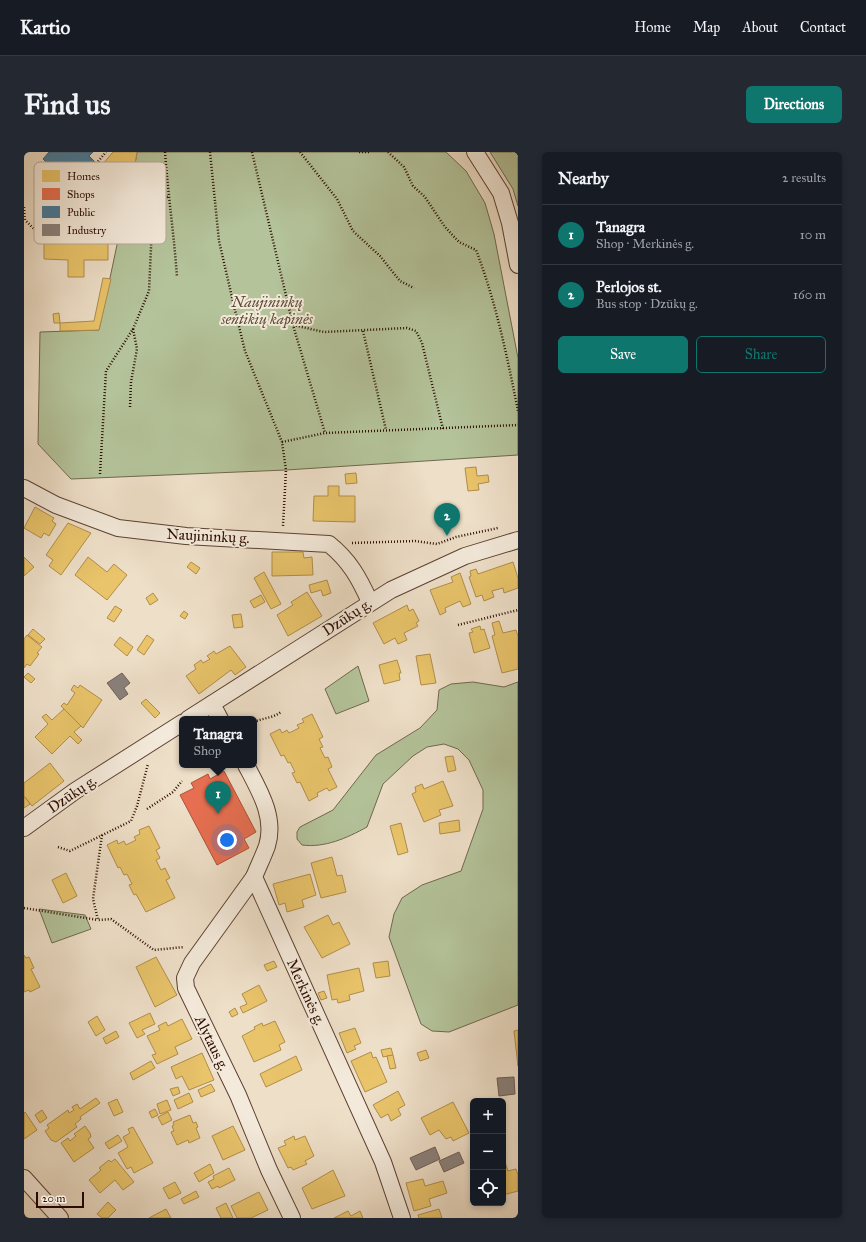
<!DOCTYPE html>
<html lang="en">
<head>
<meta charset="utf-8">
<style>
	:root { --surface:#171b24; --page:#242831; --text:#f1f3f6; --muted:#9ea1a6; --line:#363941; --accent:#0f766e }
	body { margin:0; font-family:"IM FELL Great Primer",serif; background:var(--page); color:var(--text) }
	.controls { position:absolute; right:12px; bottom:12px; display:grid; overflow:hidden; border-radius:6px; box-shadow:0 2px 6px #0003 }
	.controls button { width:36px; height:36px; display:grid; place-items:center; padding:0; border:0; border-bottom:1px solid var(--line); background:var(--surface); color:var(--text); font:20px sans-serif }
	.scale { position:absolute; left:12px; bottom:10px; width:48px; box-sizing:border-box; padding-left:4px; border:2px solid #2c0c00; border-top:0; font-size:11px; line-height:14px; white-space:nowrap; color:#2c0c00; -webkit-text-stroke:3px #f4eadb; paint-order:stroke }
	.you { position:absolute; left:203px; top:688px; width:14px; height:14px; margin:-10px; border:3px solid #fff; border-radius:50%; background:#1a73e8; box-shadow:0 0 0 6px #1a73e833 }
	.badge { display:grid; place-items:center; width:26px; height:26px; border-radius:50%; background:var(--accent); color:#fff; font-size:13px; font-weight:700 }
	.pin { position:absolute; translate:-50% -33px; filter:drop-shadow(0 1px 2px #0008) }
	.pin::after { content:''; position:absolute; top:21px; width:14px; height:12px; background:inherit; clip-path:polygon(0 0,100% 0,50% 100%) }
	.popup { position:absolute; left:155px; top:564px; width:78px; height:52px; box-sizing:border-box; display:grid; place-content:center; border-radius:6px; background:var(--surface); filter:drop-shadow(0 1px 3px #0005); font-size:13px; white-space:nowrap; color:var(--muted) }
	.popup b { font-size:15px; color:var(--text) }
	.popup::after { content:''; position:absolute; left:50%; top:100%; margin-left:-8px; border:8px solid transparent; border-top-color:var(--surface) }
	.list { margin:0; padding:0; list-style:none }
	h2 { display:flex; justify-content:space-between; align-items:center; height:52px; margin:0; padding:0 16px; font-size:17px }
	h2 small { font-size:13px; font-weight:400; color:var(--muted) }
	.list li { display:grid; grid-template-columns:26px 1fr auto; gap:12px; align-items:center; box-sizing:border-box; height:60px; padding:0 16px; border-top:1px solid var(--line) }
	.list b { display:block; font-size:15px; white-space:nowrap }
	.list p { margin:0; font-size:13px; white-space:nowrap; color:var(--muted) }
	.list em { font-size:13px; font-style:normal; color:var(--muted) }
	.actions { display:flex; gap:8px; padding:12px 16px }
	.actions a { flex:1; padding:9px 0; border:1px solid var(--accent); border-radius:6px; text-align:center; font-size:14px; color:var(--accent) }
	.actions .main { background:var(--accent); color:#fff }
	.icon { flex:none; width:22px; height:22px; fill:none; stroke:currentColor; stroke-width:2; stroke-linecap:round; stroke-linejoin:round }
	.map { position:relative; flex:none; width:494px; height:1066px; overflow:hidden; border-radius:6px }
	header { display:flex; align-items:center; gap:24px; box-sizing:border-box; height:56px; padding:0 20px; background:var(--surface); border-bottom:1px solid var(--line) }
	header strong { font-size:19px }
	nav { display:flex; gap:22px; margin-inline-start:auto; font-size:14px }
	.intro { display:flex; align-items:center; justify-content:space-between; box-sizing:border-box; height:96px; padding:0 24px }
	h1 { margin:0; font-size:28px }
	.button { padding:10px 18px; border-radius:6px; background:var(--accent); color:#fff; font-size:14px; font-weight:700 }
	main { display:flex; gap:24px; padding:0 24px }
	aside { flex:1; background:var(--surface); border-radius:6px; box-shadow:0 2px 6px #0003 }
	.map>svg:first-child { display:block }
	.green { fill:#b4c39a; stroke:#70684d }
	.homes { fill:#e9c46a; stroke:#b08d4a }
	.shops { fill:#e76f51; stroke:#af5139 }
	.public { fill:#457b9d; stroke:#3e5a6e }
	.industry { fill:#8a817c; stroke:#6e5e57 }
	.lines { fill:none; stroke-linecap:round; stroke-linejoin:round }
	.street-casing { stroke:#5c4132; stroke-width:18 }
	.path { stroke:#2c0c00; stroke-width:2.5; stroke-dasharray:1 2; stroke-linecap:butt }
	.street { stroke:#f4eadb; stroke-width:16 }
	.labels { text-anchor:middle; stroke-width:4; stroke-linejoin:round; paint-order:stroke }
	.park-label { font-size:15px; font-style:italic; fill:#5c4c36; stroke:#f4eadb }
	.street-label { font-size:15px; fill:#2c0c00; stroke:#f4eadb }
	.key { fill:#f4eadb; stroke:#b8a799; stroke-width:1 }
	.key-label { font-size:11px; fill:#2c0c00 }
</style>
</head>
<body>
<header>
<strong>Kartio</strong>
<nav><a>Home</a><a>Map</a><a>About</a><a>Contact</a></nav>
</header>
<div class="intro"><h1>Find us</h1><a class="button">Directions</a></div>
<main>
<div class="map">
<svg width="494" height="1066" viewBox="0 0 494 1066">
	<rect width="100%" height="100%" fill="#eedfc8"/>
	<filter id="stains"><feTurbulence type="fractalNoise" baseFrequency=".005" numOctaves="4"/><feColorMatrix values="0 0 0 0 .2 0 0 0 0 .09 0 0 0 0 .02 0 0 0 .5 -.17"/></filter>
	<radialGradient id="worn" r=".72"><stop offset=".6" stop-color="#630" stop-opacity="0"/><stop offset="1" stop-color="#630" stop-opacity=".3"/></radialGradient>
	<g class="green">
		<path d="M 113,0 L 422,0 L 442,19 L 461,51 L 470,82 L 494,206 L 494,303 L 262,318 L 47,327 L 14,292 L 16,180 L 75,178 L 105,36 L 109,37 L 111,25 L 109,24 Z"/>
		<path d="M 466,0 L 494,0 L 494,54 L 489,37 Z"/>
		<path d="M 334,514 L 345,549 L 312,562 L 301,537 Z"/>
		<path d="M 449,530 L 480,535 L 494,530 L 494,853 L 425,880 L 408,879 L 397,872 L 365,785 L 370,762 L 378,746 L 398,733 L 437,719 L 459,657 L 459,638 L 445,608 L 434,597 L 420,592 L 403,595 L 389,604 L 359,632 L 343,675 C 323,686 301,696 278,693 L 273,687 L 273,680 L 276,675 L 309,658 L 352,603 L 396,576 L 413,558 L 415,538 L 427,532 Z"/>
		<path d="M 15,757 L 61,763 L 67,777 L 28,791 Z"/>
	</g>
	<g class="homes">
		<path d="M 89,0 L 113,0 L 109,24 L 111,25 L 109,37 L 105,36 L 101,58 L 75,54 L 79,26 L 76,25 L 78,13 Z"/>
		<path d="M 20,75 L 84,75 L 84,108 L 60,108 L 60,125 L 44,125 L 44,108 L 20,107 Z"/>
		<path d="M 79,126 L 87,127 L 75,178 L 36,179 L 36,171 L 70,169 Z"/>
		<path d="M 35,161 L 36,171 L 30,171 L 29,162 Z"/>
		<path d="M 452,315 L 453,324 L 464,323 L 465,330 L 454,332 L 455,338 L 444,339 L 441,316 Z"/>
		<path d="M 332,321 L 333,331 L 322,332 L 321,322 Z"/>
		<path d="M 304,334 L 315,334 L 315,344 L 331,344 L 331,370 L 289,369 L 290,344 L 304,344 Z"/>
		<path d="M 11,355 L 30,366 L 28,369 L 32,372 L 25,384 L 20,381 L 17,386 L 0,376 Z"/>
		<path d="M 44,371 L 67,381 L 37,423 L 25,414 L 29,408 L 22,403 Z"/>
		<path d="M 248,400 L 279,400 L 280,406 L 288,405 L 289,423 L 248,424 Z"/>
		<path d="M 0,405 L 10,415 L 0,424 Z"/>
		<path d="M 64,405 L 83,420 L 90,412 L 103,423 L 83,448 L 51,423 Z"/>
		<path d="M 167,410 L 176,416 L 172,422 L 163,415 Z"/>
		<path d="M 489,410 L 494,426 L 494,436 L 480,441 L 479,436 L 468,439 L 470,445 L 460,449 L 458,443 L 452,445 L 445,425 L 447,424 L 446,419 L 452,417 L 454,422 Z"/>
		<path d="M 240,420 L 257,452 L 247,457 L 230,426 Z"/>
		<path d="M 436,421 L 447,452 L 439,455 L 436,449 L 421,456 L 422,460 L 416,463 L 406,438 L 429,430 L 427,425 Z"/>
		<path d="M 303,428 L 307,441 L 299,444 L 297,438 L 287,441 L 285,433 Z"/>
		<path d="M 283,440 L 298,464 L 264,484 L 253,463 L 269,453 L 267,450 Z"/>
		<path d="M 129,441 L 134,448 L 126,453 L 122,446 Z"/>
		<path d="M 237,443 L 241,450 L 230,456 L 226,449 Z"/>
		<path d="M 383,453 L 385,459 L 389,457 L 395,469 L 392,471 L 394,474 L 380,481 L 383,488 L 374,492 L 371,486 L 360,492 L 349,471 Z"/>
		<path d="M 91,454 L 98,458 L 90,470 L 83,466 Z"/>
		<path d="M 160,459 L 164,462 L 161,467 L 156,464 Z"/>
		<path d="M 217,462 L 219,475 L 210,476 L 208,463 Z"/>
		<path d="M 475,469 L 479,481 L 492,478 L 494,484 L 494,517 L 478,521 L 468,484 L 471,483 L 468,471 Z"/>
		<path d="M 456,474 L 457,478 L 460,477 L 466,496 L 450,501 L 445,481 L 449,480 L 447,477 Z"/>
		<path d="M 9,477 L 21,487 L 16,492 L 4,483 Z"/>
		<path d="M 3,483 L 18,495 L 13,501 L 15,502 L 6,514 L 3,512 L 0,516 L 0,487 Z"/>
		<path d="M 123,483 L 130,488 L 120,503 L 113,498 Z"/>
		<path d="M 96,485 L 109,495 L 103,504 L 90,493 Z"/>
		<path d="M 206,494 L 222,515 L 211,523 L 207,518 L 175,542 L 162,524 L 172,517 L 170,513 L 177,508 L 179,511 L 186,507 L 183,504 L 190,499 L 192,502 Z"/>
		<path d="M 406,502 L 412,531 L 397,533 L 392,504 Z"/>
		<path d="M 373,508 L 377,521 L 375,521 L 376,528 L 360,532 L 355,513 Z"/>
		<path d="M 4,521 L 11,527 L 7,531 L 0,525 Z"/>
		<path d="M 50,533 L 54,536 L 56,533 L 78,548 L 59,576 L 37,554 L 40,551 L 43,553 L 51,541 L 47,538 Z"/>
		<path d="M 122,547 L 136,561 L 131,566 L 117,551 Z"/>
		<path d="M 40,557 L 57,574 L 50,580 L 58,588 L 54,592 L 46,584 L 28,602 L 11,585 L 24,572 L 18,565 L 22,562 L 28,568 Z"/>
		<path d="M 288,562 L 299,585 L 295,587 L 299,595 L 296,596 L 301,606 L 304,605 L 308,615 L 304,617 L 313,635 L 305,639 L 303,636 L 293,641 L 294,644 L 285,649 L 276,630 L 273,631 L 268,621 L 271,620 L 266,610 L 264,611 L 260,603 L 257,604 L 246,582 L 256,577 L 258,581 L 263,578 L 265,581 L 275,576 L 273,573 L 280,570 L 278,567 Z"/>
		<path d="M 429,604 L 432,618 L 424,620 L 421,605 Z"/>
		<path d="M 26,611 L 40,629 L 8,654 L 0,644 L 0,631 Z"/>
		<path d="M 419,629 L 429,654 L 415,658 L 417,663 L 400,670 L 388,642 L 392,640 L 391,635 L 398,632 L 400,637 Z"/>
		<path d="M 0,644 L 6,652 L 0,656 Z"/>
		<path d="M 435,668 L 436,679 L 416,682 L 415,671 Z"/>
		<path d="M 377,671 L 384,700 L 374,703 L 366,674 Z"/>
		<path d="M 125,674 L 136,696 L 132,698 L 136,706 L 132,708 L 137,718 L 141,716 L 146,726 L 142,728 L 151,746 L 122,760 L 112,742 L 110,743 L 105,733 L 108,732 L 103,722 L 100,723 L 96,715 L 94,716 L 83,693 L 93,688 L 94,692 L 100,689 L 102,693 L 112,688 L 110,685 L 116,682 L 115,678 Z"/>
		<path d="M 308,705 L 313,724 L 318,723 L 322,740 L 297,746 L 287,711 Z"/>
		<path d="M 42,721 L 53,744 L 39,751 L 28,728 Z"/>
		<path d="M 286,722 L 292,743 L 278,748 L 280,755 L 263,760 L 261,751 L 255,753 L 249,732 Z"/>
		<path d="M 304,763 L 309,773 L 315,770 L 326,792 L 298,806 L 280,775 Z"/>
		<path d="M 0,803 L 2,806 L 5,805 L 10,816 L 7,817 L 16,835 L 6,840 L 5,838 L 0,840 Z"/>
		<path d="M 132,805 L 153,843 L 131,855 L 112,815 Z"/>
		<path d="M 250,809 L 253,815 L 243,819 L 240,813 Z"/>
		<path d="M 364,809 L 366,824 L 352,826 L 349,811 Z"/>
		<path d="M 335,816 L 340,839 L 325,843 L 326,848 L 314,851 L 313,847 L 308,848 L 303,823 Z"/>
		<path d="M 235,833 L 243,849 L 219,861 L 216,855 L 223,852 L 218,842 Z"/>
		<path d="M 300,839 L 303,846 L 297,848 L 294,841 Z"/>
		<path d="M 211,856 L 214,862 L 208,865 L 205,860 Z"/>
		<path d="M 126,861 L 131,872 L 118,878 L 121,882 L 113,886 L 105,871 Z"/>
		<path d="M 73,864 L 81,878 L 72,884 L 64,870 Z"/>
		<path d="M 158,867 L 168,887 L 151,895 L 154,902 L 133,912 L 128,903 L 132,902 L 123,884 L 136,878 L 134,874 L 142,870 L 144,874 Z"/>
		<path d="M 251,869 L 261,890 L 255,893 L 257,898 L 230,910 L 218,884 L 231,877 L 230,875 L 238,871 L 239,874 Z"/>
		<path d="M 331,876 L 337,891 L 330,894 L 332,897 L 323,901 L 315,881 Z"/>
		<path d="M 494,878 L 494,914 L 490,879 Z"/>
		<path d="M 92,879 L 95,885 L 82,892 L 79,886 Z"/>
		<path d="M 367,896 L 369,903 L 359,905 L 357,898 Z"/>
		<path d="M 402,898 L 405,906 L 396,909 L 393,901 Z"/>
		<path d="M 347,900 L 349,906 L 352,905 L 363,930 L 341,940 L 327,909 Z"/>
		<path d="M 178,901 L 190,928 L 165,938 L 158,924 L 152,927 L 147,915 Z"/>
		<path d="M 369,903 L 372,916 L 366,917 L 363,904 Z"/>
		<path d="M 272,904 L 278,918 L 242,935 L 236,922 Z"/>
		<path d="M 127,909 L 131,916 L 109,928 L 106,921 Z"/>
		<path d="M 187,932 L 191,939 L 177,945 L 174,938 Z"/>
		<path d="M 154,935 L 156,941 L 149,944 L 146,937 Z"/>
		<path d="M 374,939 L 381,953 L 374,957 L 377,963 L 367,969 L 364,962 L 357,966 L 349,953 Z"/>
		<path d="M 165,941 L 169,950 L 154,957 L 150,948 Z"/>
		<path d="M 72,946 L 76,951 L 56,965 L 57,967 L 51,972 L 53,975 L 32,990 L 27,988 L 21,979 L 25,976 L 23,973 L 44,958 L 45,961 L 50,958 L 48,955 L 53,952 L 56,957 Z"/>
		<path d="M 93,947 L 99,960 L 90,964 L 84,951 Z"/>
		<path d="M 143,948 L 147,958 L 136,962 L 133,952 Z"/>
		<path d="M 429,950 L 445,981 L 429,989 L 427,985 L 422,987 L 415,978 L 406,983 L 397,966 Z"/>
		<path d="M 131,957 L 134,963 L 128,966 L 125,960 Z"/>
		<path d="M 18,958 L 23,966 L 16,971 L 11,963 Z"/>
		<path d="M 1,960 L 13,978 L 0,987 L 0,961 Z"/>
		<path d="M 144,960 L 148,968 L 138,973 L 134,965 Z"/>
		<path d="M 166,963 L 169,971 L 172,970 L 174,975 L 172,976 L 176,986 L 165,991 L 164,988 L 153,993 L 147,980 L 150,979 L 148,974 L 150,973 L 149,970 Z"/>
		<path d="M 61,974 L 66,981 L 67,985 L 64,987 L 70,996 L 50,1010 L 37,991 L 44,986 L 46,989 L 52,984 L 50,982 Z"/>
		<path d="M 209,974 L 221,998 L 199,1008 L 188,984 Z"/>
		<path d="M 109,975 L 129,1011 L 110,1021 L 107,1015 L 103,1017 L 94,1001 L 104,995 L 99,985 L 106,981 L 104,977 Z"/>
		<path d="M 94,983 L 98,989 L 85,997 L 81,991 Z"/>
		<path d="M 270,984 L 271,988 L 281,984 L 290,1004 L 281,1009 L 283,1012 L 269,1018 L 267,1015 L 264,1016 L 254,996 L 262,993 L 260,989 Z"/>
		<path d="M 479,1005 L 484,1019 L 492,1017 L 494,1023 L 494,1039 L 479,1043 Z"/>
		<path d="M 91,1007 L 110,1030 L 99,1038 L 91,1028 L 76,1041 L 65,1028 L 77,1018 L 75,1016 L 85,1008 L 87,1010 Z"/>
		<path d="M 186,1012 L 190,1021 L 175,1030 L 170,1021 Z"/>
		<path d="M 205,1016 L 211,1028 L 195,1036 L 194,1034 L 188,1037 L 184,1030 L 190,1027 L 189,1024 Z"/>
		<path d="M 309,1018 L 321,1044 L 288,1057 L 278,1036 Z"/>
		<path d="M 399,1027 L 401,1034 L 419,1029 L 423,1041 L 405,1047 L 407,1054 L 390,1059 L 382,1031 Z"/>
		<path d="M 151,1030 L 157,1041 L 145,1047 L 139,1036 Z"/>
		<path d="M 172,1039 L 175,1045 L 160,1052 L 157,1047 Z"/>
		<path d="M 235,1040 L 244,1058 L 227,1066 L 213,1066 L 207,1054 Z"/>
		<path d="M 84,1050 L 92,1058 L 84,1066 L 78,1066 L 73,1062 Z"/>
		<path d="M 202,1051 L 209,1066 L 197,1066 L 192,1056 Z"/>
		<path d="M 142,1057 L 147,1066 L 125,1066 Z"/>
		<path d="M 415,1057 L 418,1066 L 395,1066 L 394,1063 Z"/>
		<path d="M 324,1059 L 327,1064 L 336,1059 L 339,1066 L 310,1066 Z"/>
	</g>
	<path class="shops" d="M 200,619 L 232,680 L 220,687 L 225,696 L 193,713 L 156,643 L 170,636 L 167,631 L 184,622 L 186,627 Z"/>
	<path class="public" d="M 25,0 L 69,0 L 65,4 L 71,10 L 63,18 L 57,13 L 42,28 L 37,23 L 30,30 L 20,21 L 26,14 L 19,7 Z"/>
	<g class="industry">
		<path d="M 98,521 L 106,531 L 100,536 L 104,542 L 96,548 L 83,531 Z"/>
		<path d="M 490,925 L 491,942 L 475,944 L 473,926 Z"/>
		<path d="M 411,995 L 416,1007 L 392,1018 L 386,1006 Z"/>
		<path d="M 435,1000 L 440,1011 L 420,1020 L 415,1009 Z"/>
	</g>
	<g class="lines">
		<defs>
			<g id="street">
				<path d="M 451,0 L 477,41 L 486,71 L 494,113"/>
				<path d="M 0,336 L 32,353 L 94,376 L 162,384 L 305,392 C 326,409 335,426 346,450"/>
				<path d="M 188,552 L 196,567"/>
				<path d="M 164,567 L 367,438 L 441,404 L 494,388"/>
				<path d="M 222,613 C 235,638 252,665 243,694 C 239,705 234,715 230,725 L 359,1010 L 378,1066"/>
				<path d="M 0,676 L 51,639 L 158,571"/>
				<path d="M 230,725 L 168,811 L 161,826 L 162,836 L 214,943 L 245,1018 L 268,1066"/>
				<path d="M 0,1026 L 36,1066"/>
			</g>
		</defs>
		<use href="#street" class="street-casing"/>
		<g class="path">
			<path d="M 141,0 C 144,42 150,83 153,125"/>
			<path d="M 186,0 L 195,89 L 210,154 L 221,199 L 258,290 L 262,318 L 259,374"/>
			<path d="M 228,0 L 269,173 L 301,281"/>
			<path d="M 276,0 L 313,47 L 329,79 L 356,104 L 376,129 L 390,136"/>
			<path d="M 335,0 L 346,0"/>
			<path d="M 364,0 L 380,15 L 389,34 L 401,45 L 421,75 L 435,90 L 452,98 C 472,150 483,204 494,259"/>
			<path d="M 38,45 L 55,32 L 82,0"/>
			<path d="M 0,55 L 1,68 L 10,77"/>
			<path d="M 269,173 L 300,180 L 383,176 L 392,179 L 398,191 L 419,277"/>
			<path d="M 339,179 L 362,278"/>
			<path d="M 106,255 L 107,230 L 113,197 L 109,177"/>
			<path d="M 258,290 L 301,281 L 494,273"/>
			<path d="M 76,322 L 82,219 L 109,177 L 125,139 L 128,74 L 135,45 L 144,45"/>
			<path d="M 328,391 L 391,389 L 413,392 L 432,385 L 474,376"/>
			<path d="M 434,473 L 494,458"/>
			<path d="M 230,570 C 239,566 249,566 257,560"/>
			<path d="M 123,657 L 149,640 L 158,629"/>
			<path d="M 78,683 L 69,747 L 74,768 L 87,767 L 130,798 L 160,795"/>
			<path d="M 34,695 L 46,699 L 107,669 L 113,654 L 124,612"/>
			<path d="M 0,756 L 74,768"/>
		</g>
		<use href="#street" class="street"/>
	</g>
	<g class="labels">
		<g class="park-label">
			<text x="243" y="155">Naujininkų<tspan x="243" dy="17">sentikių kapinės</tspan></text>
		</g>
		<g class="street-label">
			<text transform="translate(184 384) rotate(3)" y="5">Naujininkų g.</text>
			<text transform="translate(323 465) rotate(-33)" y="5">Dzūkų g.</text>
			<text transform="translate(48 642) rotate(-34)" y="5">Dzūkų g.</text>
			<text transform="translate(282 840) rotate(65)" y="5">Merkinės g.</text>
			<text transform="translate(188 891) rotate(64)" y="5">Alytaus g.</text>
		</g>
	</g>
	<rect x="10" y="10" width="132" height="82" rx="6" class="key"/>
	<rect x="18" y="18" width="18" height="12" fill="#e9c46a"/>
	<rect x="18" y="36" width="18" height="12" fill="#e76f51"/>
	<rect x="18" y="54" width="18" height="12" fill="#457b9d"/>
	<rect x="18" y="72" width="18" height="12" fill="#8a817c"/>
	<g class="key-label">
		<text x="43" y="28">Homes</text>
		<text x="43" y="46">Shops</text>
		<text x="43" y="64">Public</text>
		<text x="43" y="82">Industry</text>
	</g>
	<rect width="100%" height="100%" filter="url(#stains)"/>
	<rect width="100%" height="100%" fill="url(#worn)"/>
</svg>
<div class="controls">
<button>+</button>
<button>−</button>
<button><svg class="icon" aria-label="locate" viewBox="0 0 24 24"><circle cx="12" cy="12" r="6"/><path d="M12 2v4M12 18v4M2 12h4M18 12h4"/></svg></button>
</div>
<div class="scale">20 m</div>
<div class="you"></div>
<div class="pin badge" style="left:194px;top:662px">1</div>
<div class="popup"><b>Tanagra</b>Shop</div>
<div class="pin badge" style="left:423px;top:384px">2</div>
</div>
<aside>
<h2>Nearby<small>2 results</small></h2>
<ul class="list">
<li><span class="badge">1</span><div><b>Tanagra</b><p>Shop · Merkinės g.</p></div><em>10 m</em></li>
<li><span class="badge">2</span><div><b>Perlojos st.</b><p>Bus stop · Dzūkų g.</p></div><em>160 m</em></li>
</ul>
<div class="actions"><a class="main">Save</a><a>Share</a></div>
</aside>
</main>
</body>
</html>
